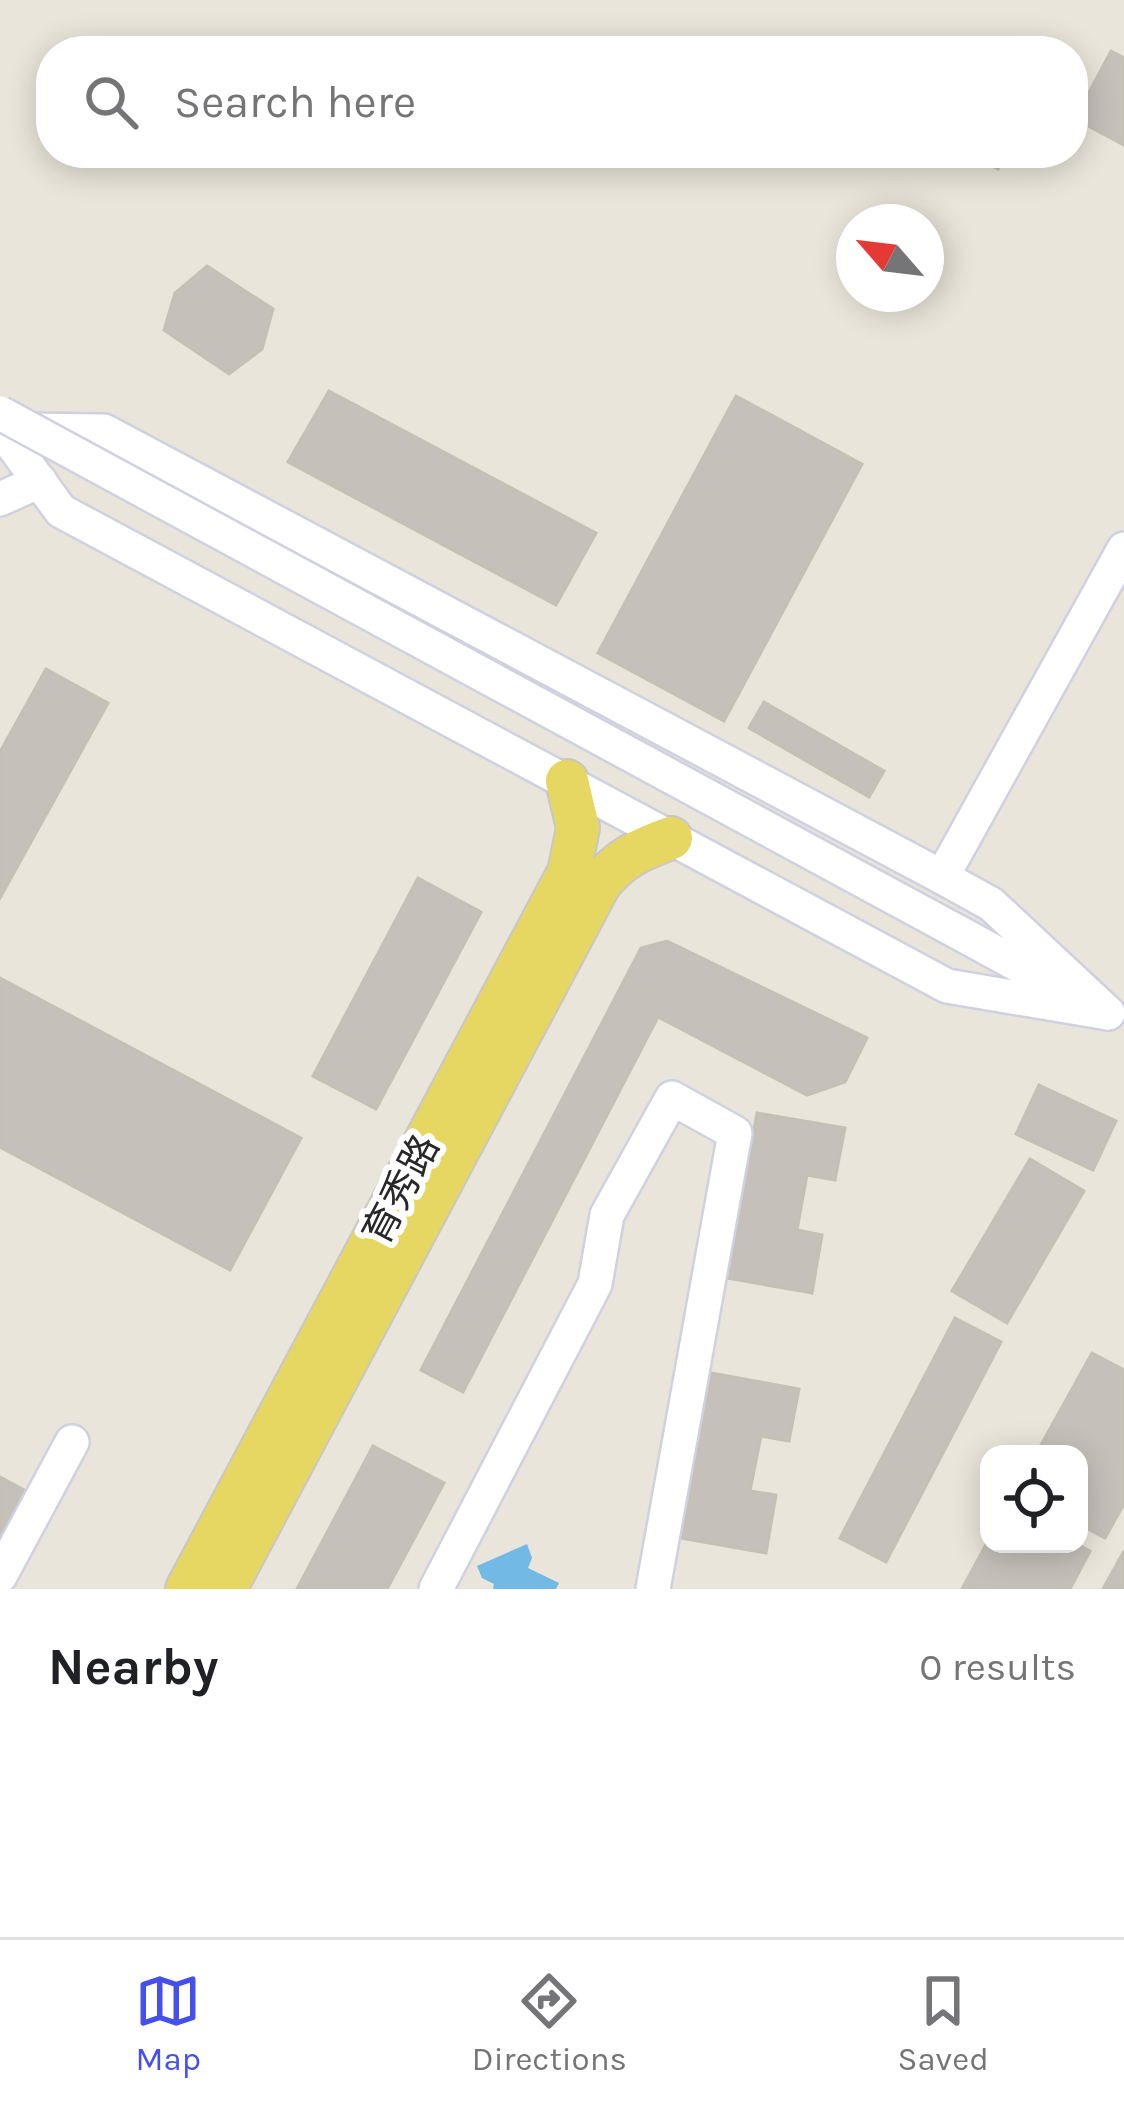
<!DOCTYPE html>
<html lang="en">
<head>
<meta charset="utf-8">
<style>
	:root { --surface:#fff; --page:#f2f2f2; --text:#202124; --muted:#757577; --line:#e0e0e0; --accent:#444fec }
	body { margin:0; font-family:Karla,"Noto Sans SC",sans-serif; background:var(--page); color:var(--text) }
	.controls { position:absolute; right:36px; bottom:36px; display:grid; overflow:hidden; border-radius:24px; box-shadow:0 6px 30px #0003 }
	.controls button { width:108px; height:108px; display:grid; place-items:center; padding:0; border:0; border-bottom:3px solid var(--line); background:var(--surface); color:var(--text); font:60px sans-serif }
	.compass { position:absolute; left:836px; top:204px; width:108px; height:108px; border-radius:50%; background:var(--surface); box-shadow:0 6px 30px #0003; rotate:298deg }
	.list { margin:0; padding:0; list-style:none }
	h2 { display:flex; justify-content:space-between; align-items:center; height:156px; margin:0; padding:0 48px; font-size:51px }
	h2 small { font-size:39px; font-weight:400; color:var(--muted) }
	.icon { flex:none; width:66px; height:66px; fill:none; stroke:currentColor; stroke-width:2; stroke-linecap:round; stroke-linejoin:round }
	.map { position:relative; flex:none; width:1124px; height:1589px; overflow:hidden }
	.search { position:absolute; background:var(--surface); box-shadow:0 6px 30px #0003; left:36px; right:36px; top:36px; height:132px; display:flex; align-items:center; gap:30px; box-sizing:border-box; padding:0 42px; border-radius:48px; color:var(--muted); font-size:45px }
	.sheet { height:348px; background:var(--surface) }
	nav { display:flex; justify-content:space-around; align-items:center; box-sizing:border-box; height:168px; border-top:3px solid var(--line); background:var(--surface); font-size:33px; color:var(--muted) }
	nav a { display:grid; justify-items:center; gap:6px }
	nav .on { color:var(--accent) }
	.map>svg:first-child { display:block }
	.water { fill:#73b9e5 }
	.building { fill:#c5c1ba; stroke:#c4c0b4; stroke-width:3 }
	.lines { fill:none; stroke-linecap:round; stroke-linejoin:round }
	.minor-casing { stroke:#d0d1e0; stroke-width:38 }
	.major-casing { stroke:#c7c7c7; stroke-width:46 }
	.minor { stroke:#fff; stroke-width:33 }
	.major { stroke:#e6d763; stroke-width:42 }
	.minor-bridge-casing { stroke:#d0d1e0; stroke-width:38; stroke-linecap:butt }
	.minor-bridge { stroke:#fff; stroke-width:33 }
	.labels { text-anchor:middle; stroke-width:12; stroke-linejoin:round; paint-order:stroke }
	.street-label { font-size:39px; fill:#282828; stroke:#fff }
</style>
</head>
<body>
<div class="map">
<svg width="1124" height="1589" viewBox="0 0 1124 1589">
	<rect width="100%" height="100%" fill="#e9e5da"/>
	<path class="water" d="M 527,1544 L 532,1558 L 528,1568 L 559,1583 L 556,1589 L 493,1589 L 494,1584 L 482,1578 L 477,1566 Z"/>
	<g class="building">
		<path d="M 1111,51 L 1124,58 L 1124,145 L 1075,119 Z"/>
		<path d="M 969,153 L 1007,153 L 998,169 Z"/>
		<path d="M 207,266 L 273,309 L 262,349 L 229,374 L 164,330 L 175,293 Z"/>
		<path d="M 329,391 L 596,533 L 556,605 L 288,462 Z"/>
		<path d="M 736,396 L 862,464 L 724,721 L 598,653 Z"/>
		<path d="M 46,669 L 108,703 L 0,898 L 0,752 Z"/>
		<path d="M 764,702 L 884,771 L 869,797 L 749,728 Z"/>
		<path d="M 418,878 L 481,912 L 376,1109 L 313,1076 Z"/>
		<path d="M 667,941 L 867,1038 L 845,1082 L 807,1095 L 658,1017 L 463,1392 L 421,1370 L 641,948 Z"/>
		<path d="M 0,978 L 301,1138 L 230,1270 L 0,1147 Z"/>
		<path d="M 1039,1085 L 1116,1121 L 1093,1170 L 1016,1134 Z"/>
		<path d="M 757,1113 L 845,1128 L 835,1180 L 807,1175 L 797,1230 L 822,1235 L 812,1293 L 727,1278 Z"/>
		<path d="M 1030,1159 L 1084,1191 L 1007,1323 L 952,1291 Z"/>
		<path d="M 955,1318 L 1001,1342 L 886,1562 L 840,1538 Z"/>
		<path d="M 1092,1353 L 1124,1370 L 1124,1504 L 1105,1538 L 1079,1524 L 1079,1454 L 1036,1454 Z"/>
		<path d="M 711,1373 L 799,1389 L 789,1441 L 761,1436 L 750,1491 L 776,1495 L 766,1553 L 681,1538 Z"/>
		<path d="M 373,1446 L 444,1483 L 387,1589 L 297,1589 Z"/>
		<path d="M 0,1477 L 30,1493 L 0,1549 Z"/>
		<path d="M 989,1539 L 989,1544 L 1077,1544 L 1090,1551 L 1070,1589 L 962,1589 Z"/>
		<path d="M 1124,1551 L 1124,1589 L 1103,1589 Z"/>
	</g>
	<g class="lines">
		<defs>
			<g id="minor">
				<path d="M 0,428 L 61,511 L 947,986 L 1108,1013"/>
				<path d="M 23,430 L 104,431 L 942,877 L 991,904 L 1108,1013"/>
				<path d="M 0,499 L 40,481"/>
				<path d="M 942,877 L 1124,549"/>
				<path d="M 967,937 L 1064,990"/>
				<path d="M 0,1576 L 72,1442"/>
				<path d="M 436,1589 L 595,1284 L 607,1215 L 672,1098 L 735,1133 L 653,1589"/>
			</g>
			<g id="major">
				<path d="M 187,1589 L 569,872 L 578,828 L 567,781"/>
				<path d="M 225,1589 L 599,885 C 619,858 641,849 671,838"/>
			</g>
		</defs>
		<use href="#minor" class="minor-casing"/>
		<use href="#major" class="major-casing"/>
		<use href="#minor" class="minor"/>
		<use href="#major" class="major"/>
		<defs>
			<path id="minor-bridge" d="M 0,413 L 967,937"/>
		</defs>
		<use href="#minor-bridge" class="minor-bridge-casing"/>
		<use href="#minor-bridge" class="minor-bridge"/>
	</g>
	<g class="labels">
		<g class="street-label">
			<text transform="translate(400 1189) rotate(-62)" y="14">育秀路</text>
		</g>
	</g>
</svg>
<div class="controls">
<button><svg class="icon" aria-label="locate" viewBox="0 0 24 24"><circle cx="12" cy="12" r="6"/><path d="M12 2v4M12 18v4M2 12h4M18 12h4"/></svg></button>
</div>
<svg class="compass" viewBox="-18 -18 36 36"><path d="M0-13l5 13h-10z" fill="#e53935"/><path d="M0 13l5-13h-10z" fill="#757577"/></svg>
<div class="search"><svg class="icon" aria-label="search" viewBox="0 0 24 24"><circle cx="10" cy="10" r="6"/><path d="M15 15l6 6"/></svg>Search here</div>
</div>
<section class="sheet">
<h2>Nearby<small>0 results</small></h2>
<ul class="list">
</ul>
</section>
<nav>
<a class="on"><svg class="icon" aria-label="map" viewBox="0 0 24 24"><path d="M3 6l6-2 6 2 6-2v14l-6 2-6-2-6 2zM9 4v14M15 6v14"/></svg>Map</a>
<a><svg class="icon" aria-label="directions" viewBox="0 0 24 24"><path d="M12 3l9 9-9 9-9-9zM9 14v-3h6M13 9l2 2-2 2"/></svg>Directions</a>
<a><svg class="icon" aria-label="saved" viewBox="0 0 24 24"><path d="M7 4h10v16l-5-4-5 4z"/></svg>Saved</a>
</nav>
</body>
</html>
